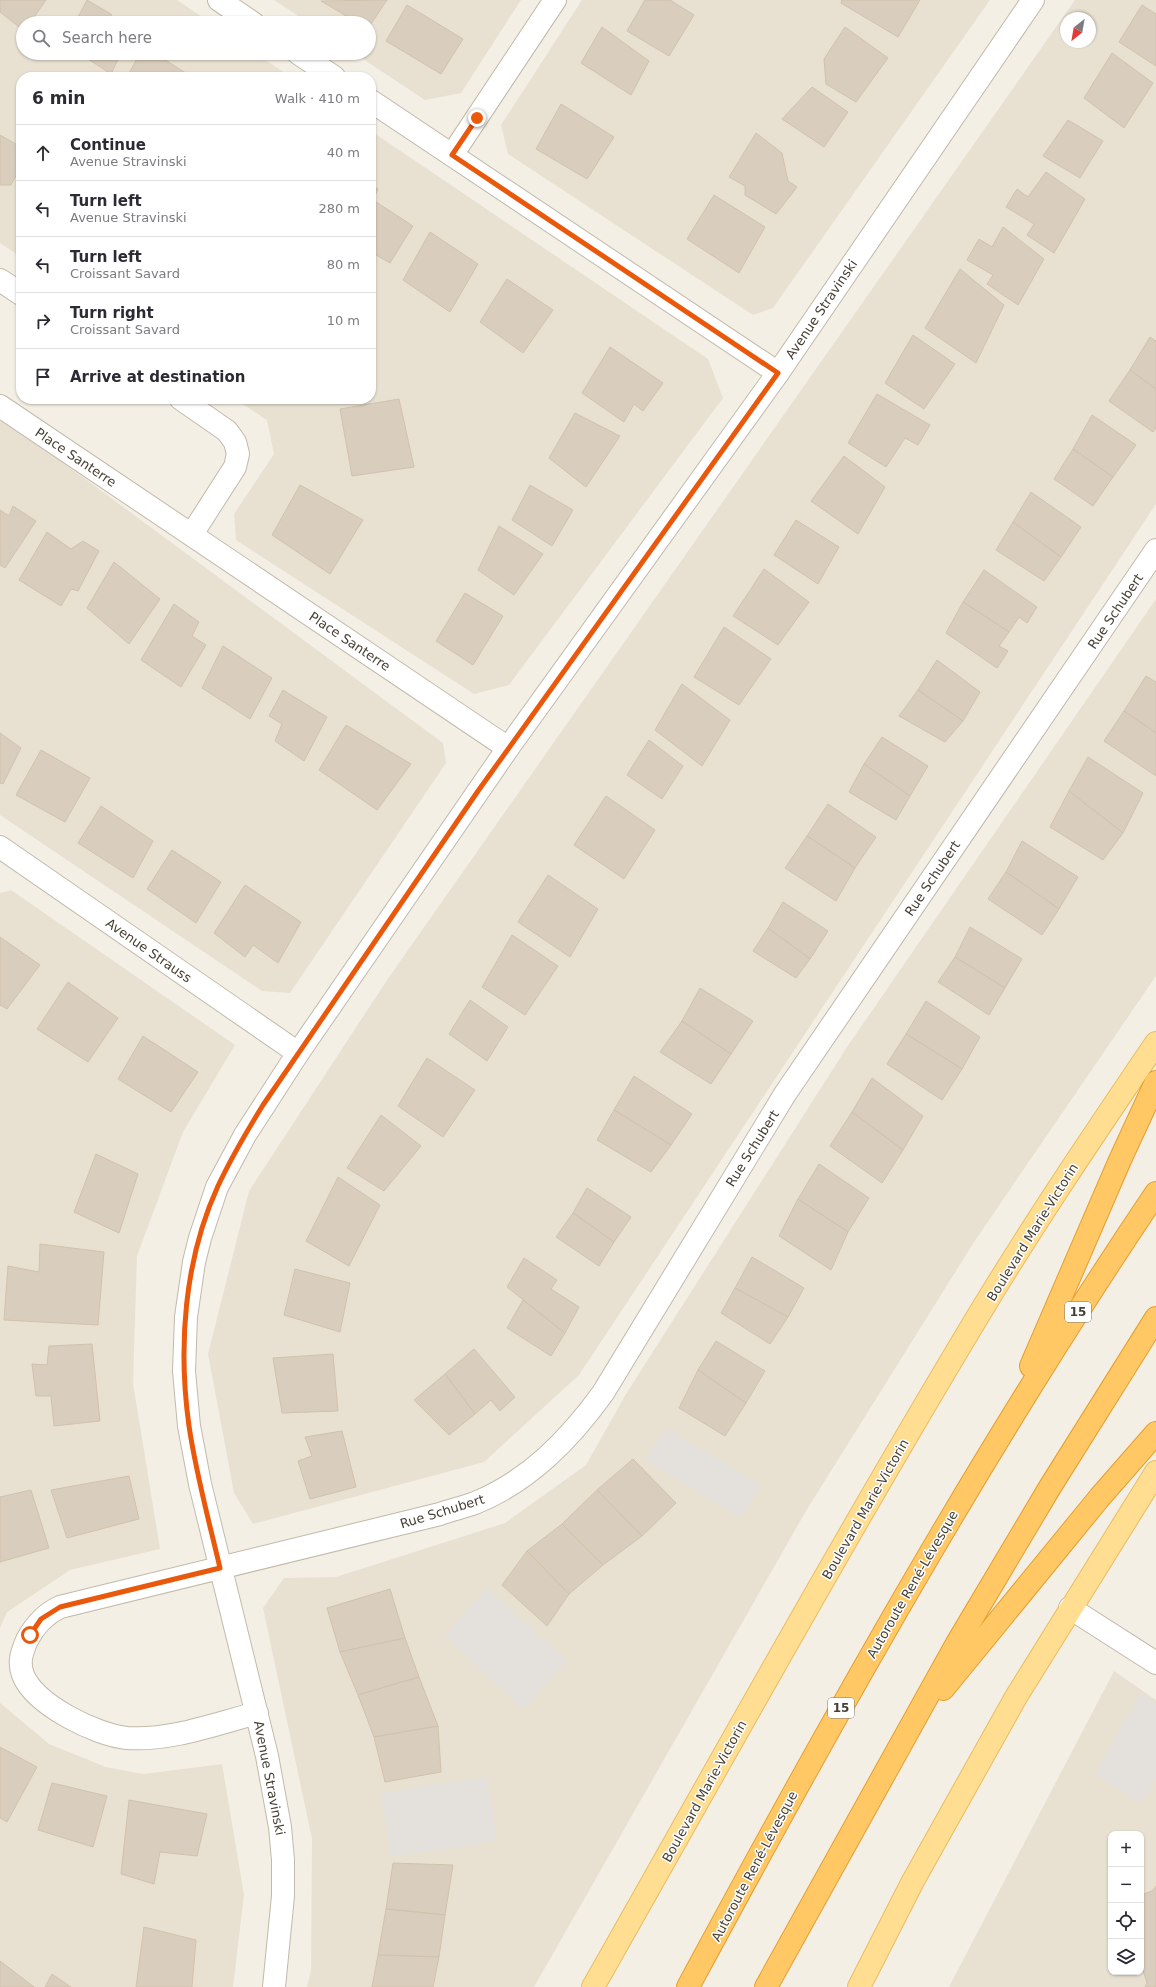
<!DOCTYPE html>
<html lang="en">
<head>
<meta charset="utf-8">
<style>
	:root { --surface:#fff; --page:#f7f7f7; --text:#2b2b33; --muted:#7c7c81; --line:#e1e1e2 }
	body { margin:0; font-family:"DejaVu Sans",sans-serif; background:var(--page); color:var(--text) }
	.controls { position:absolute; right:12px; bottom:12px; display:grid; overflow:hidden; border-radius:8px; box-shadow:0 1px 3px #0004 }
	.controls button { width:36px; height:36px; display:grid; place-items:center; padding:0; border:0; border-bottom:1px solid var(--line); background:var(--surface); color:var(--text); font:20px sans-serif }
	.compass { position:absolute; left:1060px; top:12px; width:36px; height:36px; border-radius:50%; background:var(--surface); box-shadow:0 1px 3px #0004; rotate:211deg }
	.stop { position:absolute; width:12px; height:12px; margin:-9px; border:3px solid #ea580c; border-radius:50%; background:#fff }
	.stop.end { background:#ea580c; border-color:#fff; box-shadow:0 1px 4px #0008 }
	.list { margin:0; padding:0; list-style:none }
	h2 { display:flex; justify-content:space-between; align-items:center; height:52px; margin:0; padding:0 16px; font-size:17px }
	h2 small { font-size:13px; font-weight:400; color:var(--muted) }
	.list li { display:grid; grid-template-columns:26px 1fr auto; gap:12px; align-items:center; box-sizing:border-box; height:56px; padding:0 16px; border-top:1px solid var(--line) }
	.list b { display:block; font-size:15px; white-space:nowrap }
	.list p { margin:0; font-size:13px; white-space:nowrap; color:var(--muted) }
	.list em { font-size:13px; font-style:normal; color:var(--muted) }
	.icon { flex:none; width:22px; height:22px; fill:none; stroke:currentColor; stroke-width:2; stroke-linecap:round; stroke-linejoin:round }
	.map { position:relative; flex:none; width:1156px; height:1987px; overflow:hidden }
	.search { position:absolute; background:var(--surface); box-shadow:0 1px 3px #0004; left:16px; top:16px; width:360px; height:44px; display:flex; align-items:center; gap:10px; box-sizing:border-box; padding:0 14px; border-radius:22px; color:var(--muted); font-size:15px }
	.panel { position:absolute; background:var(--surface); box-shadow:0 1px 3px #0004; left:16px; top:72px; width:360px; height:332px; border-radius:16px }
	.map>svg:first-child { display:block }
	.residential { fill:#e8e1d2; fill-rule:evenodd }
	.parking { fill:#e4e1dd }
	.building { fill:#d9cdbd; stroke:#d1c2ac }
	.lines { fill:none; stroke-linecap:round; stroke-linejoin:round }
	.minor-casing { stroke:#c2b9aa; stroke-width:24 }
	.major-casing { stroke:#eabc5c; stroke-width:24 }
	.highway-casing { stroke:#e59e2d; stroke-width:24 }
	.minor { stroke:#fff; stroke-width:22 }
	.major { stroke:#ffde92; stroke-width:22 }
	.highway { stroke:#ffc864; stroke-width:22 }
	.route { stroke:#ea580c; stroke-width:5 }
	.labels { text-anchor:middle; stroke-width:3; stroke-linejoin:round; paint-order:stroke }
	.shield { fill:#fff; stroke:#7e7971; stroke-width:1 }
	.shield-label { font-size:12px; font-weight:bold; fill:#463f34 }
	.street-label { font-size:13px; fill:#463f34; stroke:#fff }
</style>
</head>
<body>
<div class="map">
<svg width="1156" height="1987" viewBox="0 0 1156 1987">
	<rect width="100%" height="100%" fill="#f3efe5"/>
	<g class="residential">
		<path d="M 0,0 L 177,0 L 211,23 L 23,23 L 23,53 L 255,53 L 291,77 L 21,77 L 21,257 L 0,243 Z"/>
		<path d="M 274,0 L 521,0 L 461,93 L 425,100 L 354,53 L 369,53 L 369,23 L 309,23 Z"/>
		<path d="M 582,0 L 990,0 L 773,308 L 753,315 L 508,154 L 501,125 Z"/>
		<path d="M 1075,0 L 1156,0 L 1156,504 L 579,1375 L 484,1462 L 253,1524 L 234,1493 L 208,1354 L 249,1191 L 387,980 ZM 1066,18 L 1090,18 L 1090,42 L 1066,42 Z"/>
		<path d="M 371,131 L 708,359 L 723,398 L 509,685 L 474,694 L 236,540 L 234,514 L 274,454 L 267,420 L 235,399 L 371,399 Z"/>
		<path d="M 0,416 L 443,743 L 446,763 L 290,993 L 262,991 L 0,815 Z"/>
		<path d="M 1156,599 L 1156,976 L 974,1242 L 806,1511 L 534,1987 L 307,1987 L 311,1970 L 312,1839 L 263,1608 L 284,1578 L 336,1577 L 505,1523 L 586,1465 L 626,1394 L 847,1047 Z"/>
		<path d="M 11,890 L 235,1045 L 183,1132 L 137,1256 L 133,1383 L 160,1549 L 70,1570 L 7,1612 L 0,1628 L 0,893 Z"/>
		<path d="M 1114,1671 L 1156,1700 L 1156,1987 L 949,1987 ZM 1111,1834 L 1141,1834 L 1141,1972 L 1111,1972 Z"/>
		<path d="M 0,1703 L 49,1744 L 106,1767 L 143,1774 L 222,1764 L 244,1895 L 233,1987 L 0,1987 Z"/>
	</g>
	<g class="parking">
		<path d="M 666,1428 L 761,1485 L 741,1518 L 646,1460 Z"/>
		<path d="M 487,1588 L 567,1661 L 523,1709 L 444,1636 Z"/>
		<path d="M 1140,1693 L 1156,1703 L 1156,1778 L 1141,1803 L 1095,1775 Z"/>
		<path d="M 487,1777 L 497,1841 L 391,1857 L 381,1793 Z"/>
	</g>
	<g class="building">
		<path d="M 0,0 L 46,0 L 30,23 L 23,23 L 23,30 L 0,12 Z"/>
		<path d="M 87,0 L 111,14 L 114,23 L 75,23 Z"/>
		<path d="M 387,0 L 369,27 L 369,23 L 358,23 L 321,1 Z"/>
		<path d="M 645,0 L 670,0 L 694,15 L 669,56 L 627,31 Z"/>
		<path d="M 842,0 L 920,0 L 898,37 L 841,3 Z"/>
		<path d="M 407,5 L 463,39 L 441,74 L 386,41 Z"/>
		<path d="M 1142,5 L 1156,14 L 1156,66 L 1119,42 Z"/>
		<path d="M 602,27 L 649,61 L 631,95 L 581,63 Z"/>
		<path d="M 845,27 L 888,58 L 856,102 L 826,84 L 824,59 Z"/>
		<path d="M 79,53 L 121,53 L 111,74 Z"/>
		<path d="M 140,53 L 154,53 L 192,77 L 127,77 Z"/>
		<path d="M 1112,53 L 1153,83 L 1124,128 L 1084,98 Z"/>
		<path d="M 812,87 L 848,112 L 824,147 L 782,119 Z"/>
		<path d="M 561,104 L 614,137 L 587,179 L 536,149 Z"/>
		<path d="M 1068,120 L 1103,141 L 1080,178 L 1043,156 Z"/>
		<path d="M 756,133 L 782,153 L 788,181 L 797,187 L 776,214 L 745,195 L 745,186 L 729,177 Z"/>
		<path d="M 0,135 L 21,147 L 21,166 L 11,185 L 0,185 Z"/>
		<path d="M 1046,172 L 1085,199 L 1054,253 L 1027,235 L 1034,224 L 1006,207 L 1017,189 L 1028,197 Z"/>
		<path d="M 371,185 L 378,189 L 373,200 L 413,226 L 390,263 L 371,252 Z"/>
		<path d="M 714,195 L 765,227 L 739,273 L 687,239 Z"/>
		<path d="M 1003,227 L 1044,259 L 1018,305 L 987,284 L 993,275 L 967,260 L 979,239 L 992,247 Z"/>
		<path d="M 430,232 L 478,264 L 450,312 L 403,280 Z"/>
		<path d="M 960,269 L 1004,305 L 976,363 L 925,328 Z"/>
		<path d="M 507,279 L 553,310 L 523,353 L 480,322 Z"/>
		<path d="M 913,335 L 955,364 L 924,409 L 885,383 Z"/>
		<path d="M 1150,337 L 1156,341 L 1156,389 L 1130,370 Z"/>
		<path d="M 610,347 L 663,383 L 643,411 L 634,404 L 624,422 L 582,393 Z"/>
		<path d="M 1130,370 L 1156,389 L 1156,428 L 1153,432 L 1109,401 Z"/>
		<path d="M 877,394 L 930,425 L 918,445 L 905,438 L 886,467 L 848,443 Z"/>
		<path d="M 399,399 L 414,467 L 352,476 L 340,409 Z"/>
		<path d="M 575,413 L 620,436 L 586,487 L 549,458 Z"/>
		<path d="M 1092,415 L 1136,445 L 1113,477 L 1073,449 Z"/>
		<path d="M 1073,449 L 1113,477 L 1093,506 L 1054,479 Z"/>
		<path d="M 844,456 L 885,487 L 858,534 L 811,501 Z"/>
		<path d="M 300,485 L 363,520 L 330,574 L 272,535 Z"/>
		<path d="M 530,485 L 573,510 L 552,546 L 512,520 Z"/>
		<path d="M 1031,492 L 1081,527 L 1061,557 L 1013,522 Z"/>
		<path d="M 13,506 L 36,521 L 5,568 L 0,565 L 0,510 L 9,516 Z"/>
		<path d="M 796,520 L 839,547 L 818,584 L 774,555 Z"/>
		<path d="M 1013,522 L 1061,557 L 1044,581 L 996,550 Z"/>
		<path d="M 499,526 L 543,554 L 514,595 L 478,570 Z"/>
		<path d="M 47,532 L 71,549 L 83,541 L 99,551 L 78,591 L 71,589 L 61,606 L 19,580 Z"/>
		<path d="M 114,562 L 160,599 L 129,644 L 87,608 Z"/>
		<path d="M 764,569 L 809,602 L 778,645 L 733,616 Z"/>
		<path d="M 984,570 L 1037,607 L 1027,623 L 1019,617 L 1009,632 L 963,602 Z"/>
		<path d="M 465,593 L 503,616 L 473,665 L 436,641 Z"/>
		<path d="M 963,602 L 1009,632 L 999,646 L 1008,651 L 997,668 L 946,633 Z"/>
		<path d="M 174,604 L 199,622 L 192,636 L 206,645 L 181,687 L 141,660 Z"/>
		<path d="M 724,627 L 771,659 L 739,705 L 694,677 Z"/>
		<path d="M 223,646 L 272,678 L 250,719 L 202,688 Z"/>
		<path d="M 937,660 L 980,692 L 963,721 L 918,690 Z"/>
		<path d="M 1146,676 L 1156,682 L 1156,733 L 1124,711 Z"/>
		<path d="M 682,684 L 730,720 L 702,766 L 655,730 Z"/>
		<path d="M 283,690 L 327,717 L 304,761 L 275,741 L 282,724 L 269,716 Z"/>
		<path d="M 918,690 L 963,721 L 945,742 L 899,716 Z"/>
		<path d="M 1124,711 L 1156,733 L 1156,776 L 1104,741 Z"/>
		<path d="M 346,725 L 411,764 L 377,810 L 319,770 Z"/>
		<path d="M 0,733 L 21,748 L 3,784 L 0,783 Z"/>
		<path d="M 882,737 L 928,766 L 910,796 L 864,764 Z"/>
		<path d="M 649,740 L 683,766 L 662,799 L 627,775 Z"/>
		<path d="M 41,750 L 90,778 L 65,822 L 16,795 Z"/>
		<path d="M 1088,757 L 1143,793 L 1123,833 L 1069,791 Z"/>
		<path d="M 864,764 L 910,796 L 896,820 L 849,792 Z"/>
		<path d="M 1069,791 L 1123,833 L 1103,860 L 1050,827 Z"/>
		<path d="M 606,796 L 655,830 L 624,879 L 574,845 Z"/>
		<path d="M 828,804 L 876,837 L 855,868 L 807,836 Z"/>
		<path d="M 101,806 L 153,841 L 133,878 L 78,843 Z"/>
		<path d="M 807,836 L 855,868 L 836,901 L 785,868 Z"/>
		<path d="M 1022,841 L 1078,877 L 1059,909 L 1006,872 Z"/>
		<path d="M 172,850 L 221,882 L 196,923 L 147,889 Z"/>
		<path d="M 1006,872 L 1059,909 L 1042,935 L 988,899 Z"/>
		<path d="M 548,875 L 598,909 L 570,957 L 518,922 Z"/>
		<path d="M 245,885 L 301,922 L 278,963 L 253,945 L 245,957 L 214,933 Z"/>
		<path d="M 783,902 L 828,931 L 810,959 L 768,928 Z"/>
		<path d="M 970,927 L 1022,959 L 1005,988 L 955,957 Z"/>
		<path d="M 768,928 L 810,959 L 796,978 L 753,951 Z"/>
		<path d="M 512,935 L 558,966 L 525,1015 L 482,987 Z"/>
		<path d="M 0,937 L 40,965 L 7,1009 L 0,1005 Z"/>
		<path d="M 955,957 L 1005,988 L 989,1015 L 938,982 Z"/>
		<path d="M 68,982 L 118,1018 L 88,1062 L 37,1029 Z"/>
		<path d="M 700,988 L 753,1021 L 731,1054 L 682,1021 Z"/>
		<path d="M 470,1000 L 508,1027 L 487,1061 L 449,1034 Z"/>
		<path d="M 926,1001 L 980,1037 L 962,1069 L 906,1034 Z"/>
		<path d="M 682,1021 L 731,1054 L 711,1084 L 660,1052 Z"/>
		<path d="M 906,1034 L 962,1069 L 942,1100 L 887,1064 Z"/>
		<path d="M 143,1036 L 198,1072 L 171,1112 L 118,1079 Z"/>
		<path d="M 427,1058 L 475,1090 L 443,1137 L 398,1106 Z"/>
		<path d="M 634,1076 L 692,1114 L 671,1145 L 614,1110 Z"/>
		<path d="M 872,1078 L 923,1116 L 903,1150 L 852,1112 Z"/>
		<path d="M 614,1110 L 671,1145 L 651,1172 L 597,1140 Z"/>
		<path d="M 852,1112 L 903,1150 L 882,1183 L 830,1146 Z"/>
		<path d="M 381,1115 L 421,1146 L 384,1191 L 347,1168 Z"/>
		<path d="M 96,1154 L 138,1174 L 119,1233 L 74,1212 Z"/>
		<path d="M 819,1164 L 869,1198 L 848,1232 L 798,1199 Z"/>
		<path d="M 338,1177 L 380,1205 L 349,1266 L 306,1241 Z"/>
		<path d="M 587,1188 L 631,1217 L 614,1242 L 573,1213 Z"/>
		<path d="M 798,1199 L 848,1232 L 831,1270 L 779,1236 Z"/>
		<path d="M 573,1213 L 614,1242 L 599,1266 L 556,1237 Z"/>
		<path d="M 40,1244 L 104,1252 L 98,1325 L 4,1320 L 8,1266 L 39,1272 Z"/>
		<path d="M 752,1257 L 804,1288 L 788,1317 L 735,1288 Z"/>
		<path d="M 524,1258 L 557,1280 L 551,1289 L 579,1307 L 565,1333 L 507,1287 Z"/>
		<path d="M 295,1269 L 350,1283 L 340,1332 L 284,1315 Z"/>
		<path d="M 735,1288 L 788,1317 L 770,1344 L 721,1313 Z"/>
		<path d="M 523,1300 L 565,1333 L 551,1356 L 507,1328 Z"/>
		<path d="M 716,1341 L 765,1371 L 746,1403 L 698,1370 Z"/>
		<path d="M 92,1344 L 100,1421 L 54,1426 L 51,1396 L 36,1396 L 32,1364 L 47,1365 L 49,1346 Z"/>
		<path d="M 474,1349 L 515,1397 L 500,1411 L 491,1400 L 475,1414 L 445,1374 Z"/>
		<path d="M 333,1354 L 338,1411 L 282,1413 L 273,1358 Z"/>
		<path d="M 698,1370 L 746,1403 L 725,1436 L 679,1408 Z"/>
		<path d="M 445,1374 L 475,1414 L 449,1435 L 414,1400 Z"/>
		<path d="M 342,1431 L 356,1487 L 310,1499 L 298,1461 L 312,1456 L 305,1437 Z"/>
		<path d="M 633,1459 L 676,1503 L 642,1536 L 597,1490 Z"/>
		<path d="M 129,1476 L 139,1519 L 67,1538 L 51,1490 Z"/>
		<path d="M 31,1490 L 49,1548 L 0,1562 L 0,1497 Z"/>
		<path d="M 597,1490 L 642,1536 L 603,1565 L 562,1524 Z"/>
		<path d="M 562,1524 L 603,1565 L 569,1594 L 527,1551 Z"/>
		<path d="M 527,1551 L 569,1594 L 547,1626 L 502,1585 Z"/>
		<path d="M 390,1589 L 405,1638 L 340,1652 L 327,1608 Z"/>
		<path d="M 405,1638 L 419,1677 L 358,1695 L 340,1652 Z"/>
		<path d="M 419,1677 L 438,1726 L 374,1737 L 358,1695 Z"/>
		<path d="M 438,1726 L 441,1772 L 385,1782 L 374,1737 Z"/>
		<path d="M 0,1747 L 37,1767 L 7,1822 L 0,1818 Z"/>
		<path d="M 52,1783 L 107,1796 L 93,1847 L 38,1830 Z"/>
		<path d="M 129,1800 L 207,1814 L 197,1856 L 160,1852 L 154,1884 L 121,1874 Z"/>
		<path d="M 393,1863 L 453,1865 L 445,1915 L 386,1909 Z"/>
		<path d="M 1156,1886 L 1156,1987 L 1145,1987 L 1147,1983 L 1141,1964 L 1141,1895 L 1152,1891 Z"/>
		<path d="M 386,1909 L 445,1915 L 439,1957 L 378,1955 Z"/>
		<path d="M 144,1927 L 196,1940 L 192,1987 L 136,1987 Z"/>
		<path d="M 378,1955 L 439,1957 L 433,1987 L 372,1987 Z"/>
		<path d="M 0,1961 L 34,1987 L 0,1987 Z"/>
		<path d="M 52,1974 L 71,1987 L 45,1987 Z"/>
	</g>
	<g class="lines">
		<defs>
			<g id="minor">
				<path d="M 219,0 L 253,23"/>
				<path d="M 298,53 L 334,77"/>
				<path d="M 371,101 L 778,373"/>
				<path d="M 452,155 L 555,0"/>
				<path d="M 0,280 L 21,294"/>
				<path d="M 181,399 L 227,431 L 235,442 L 238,454 L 235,467 L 192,534"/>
				<path d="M 0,406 L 508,748"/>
				<path d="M 0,847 L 298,1053"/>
				<path d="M 1070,1608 L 1156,1663"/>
				<path d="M 257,1713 C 215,1724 171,1741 127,1738 C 96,1735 35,1705 23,1675 C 18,1662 22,1652 27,1640 C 35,1625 45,1614 60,1607 L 440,1514 C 451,1510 464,1507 475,1503 C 529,1481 569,1440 603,1393 L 785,1094 L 1156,550"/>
				<path d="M 274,1987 L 283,1896 L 283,1860 L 280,1827 L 267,1756 L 200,1484 L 189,1426 L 184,1371 L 186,1317 L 194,1262 L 200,1238 L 217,1187 L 245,1135 L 298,1053 L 508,748 L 778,373 L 1033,0"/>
			</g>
			<g id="major">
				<path d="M 593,1987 C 720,1763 845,1537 978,1316 C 1034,1223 1095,1133 1156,1043"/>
				<path d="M 859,1987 L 913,1881 L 1016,1697 L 1156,1472"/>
			</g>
			<g id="highway">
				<path d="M 1031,1366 L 1120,1160 L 1156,1082"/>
				<path d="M 943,1689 L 1100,1497 L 1156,1433"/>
				<path d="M 688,1987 C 834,1716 984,1448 1156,1193"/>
				<path d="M 766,1987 L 956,1645 L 1050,1487 L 1156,1318"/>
			</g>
		</defs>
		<use href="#minor" class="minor-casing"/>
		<use href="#major" class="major-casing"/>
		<use href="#highway" class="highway-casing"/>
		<use href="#minor" class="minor"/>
		<use href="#major" class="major"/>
		<use href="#highway" class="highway"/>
	</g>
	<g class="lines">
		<path class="route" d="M 30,1635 L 41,1619 L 60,1607 L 220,1568 C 209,1521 196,1474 189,1426 C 178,1347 184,1260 218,1186 C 231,1158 247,1131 263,1105 L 478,791 L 778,373 L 452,155 L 477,118"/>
	</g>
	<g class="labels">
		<g class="shield">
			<rect x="1065" y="1302" width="26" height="20" rx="3"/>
			<rect x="828" y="1698" width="26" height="20" rx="3"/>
		</g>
		<g class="shield-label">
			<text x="1078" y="1316">15</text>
			<text x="841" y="1712">15</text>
		</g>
		<g class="street-label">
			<text transform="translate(821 309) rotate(-56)" y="5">Avenue Stravinski</text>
			<text transform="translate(76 457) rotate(34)" y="5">Place Santerre</text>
			<text transform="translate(1115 611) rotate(-56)" y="5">Rue Schubert</text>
			<text transform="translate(350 641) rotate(34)" y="5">Place Santerre</text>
			<text transform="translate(932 878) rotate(-56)" y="5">Rue Schubert</text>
			<text transform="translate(149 950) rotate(35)" y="5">Avenue Strauss</text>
			<text transform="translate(752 1148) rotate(-58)" y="5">Rue Schubert</text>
			<text transform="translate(1032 1232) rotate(-58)" y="5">Boulevard Marie-Victorin</text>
			<text transform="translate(865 1509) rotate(-60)" y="5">Boulevard Marie-Victorin</text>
			<text transform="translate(442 1511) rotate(-17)" y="5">Rue Schubert</text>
			<text transform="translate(912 1584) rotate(-60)" y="5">Autoroute René-Lévesque</text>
			<text transform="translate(270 1778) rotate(79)" y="5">Avenue Stravinski</text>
			<text transform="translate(704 1791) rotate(-61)" y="5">Boulevard Marie-Victorin</text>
			<text transform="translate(754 1866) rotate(-62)" y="5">Autoroute René-Lévesque</text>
		</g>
	</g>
</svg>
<div class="controls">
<button>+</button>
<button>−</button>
<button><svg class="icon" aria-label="locate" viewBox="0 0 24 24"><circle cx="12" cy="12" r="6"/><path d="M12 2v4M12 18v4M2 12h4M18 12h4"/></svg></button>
<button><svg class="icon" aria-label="layers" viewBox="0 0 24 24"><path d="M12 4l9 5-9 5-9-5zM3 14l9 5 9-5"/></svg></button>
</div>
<svg class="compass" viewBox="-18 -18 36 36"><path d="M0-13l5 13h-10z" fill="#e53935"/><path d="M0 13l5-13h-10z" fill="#7c7c81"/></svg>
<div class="stop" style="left:30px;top:1635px"></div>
<div class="stop end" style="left:477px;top:118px"></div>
<div class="search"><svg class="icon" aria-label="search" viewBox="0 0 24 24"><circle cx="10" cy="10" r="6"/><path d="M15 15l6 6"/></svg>Search here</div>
<section class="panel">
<h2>6 min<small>Walk · 410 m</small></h2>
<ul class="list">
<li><svg class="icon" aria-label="ahead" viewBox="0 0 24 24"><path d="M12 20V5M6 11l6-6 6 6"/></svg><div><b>Continue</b><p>Avenue Stravinski</p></div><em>40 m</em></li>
<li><svg class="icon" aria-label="left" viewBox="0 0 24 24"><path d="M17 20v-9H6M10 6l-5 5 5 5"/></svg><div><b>Turn left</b><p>Avenue Stravinski</p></div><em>280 m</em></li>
<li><svg class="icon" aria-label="left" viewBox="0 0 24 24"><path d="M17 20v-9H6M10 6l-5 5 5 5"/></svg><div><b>Turn left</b><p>Croissant Savard</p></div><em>80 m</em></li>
<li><svg class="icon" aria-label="right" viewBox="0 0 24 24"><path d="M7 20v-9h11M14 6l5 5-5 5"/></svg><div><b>Turn right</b><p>Croissant Savard</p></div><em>10 m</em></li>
<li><svg class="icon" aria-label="arrive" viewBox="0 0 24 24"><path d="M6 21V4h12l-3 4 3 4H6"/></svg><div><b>Arrive at destination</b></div></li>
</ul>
</section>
</div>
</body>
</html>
